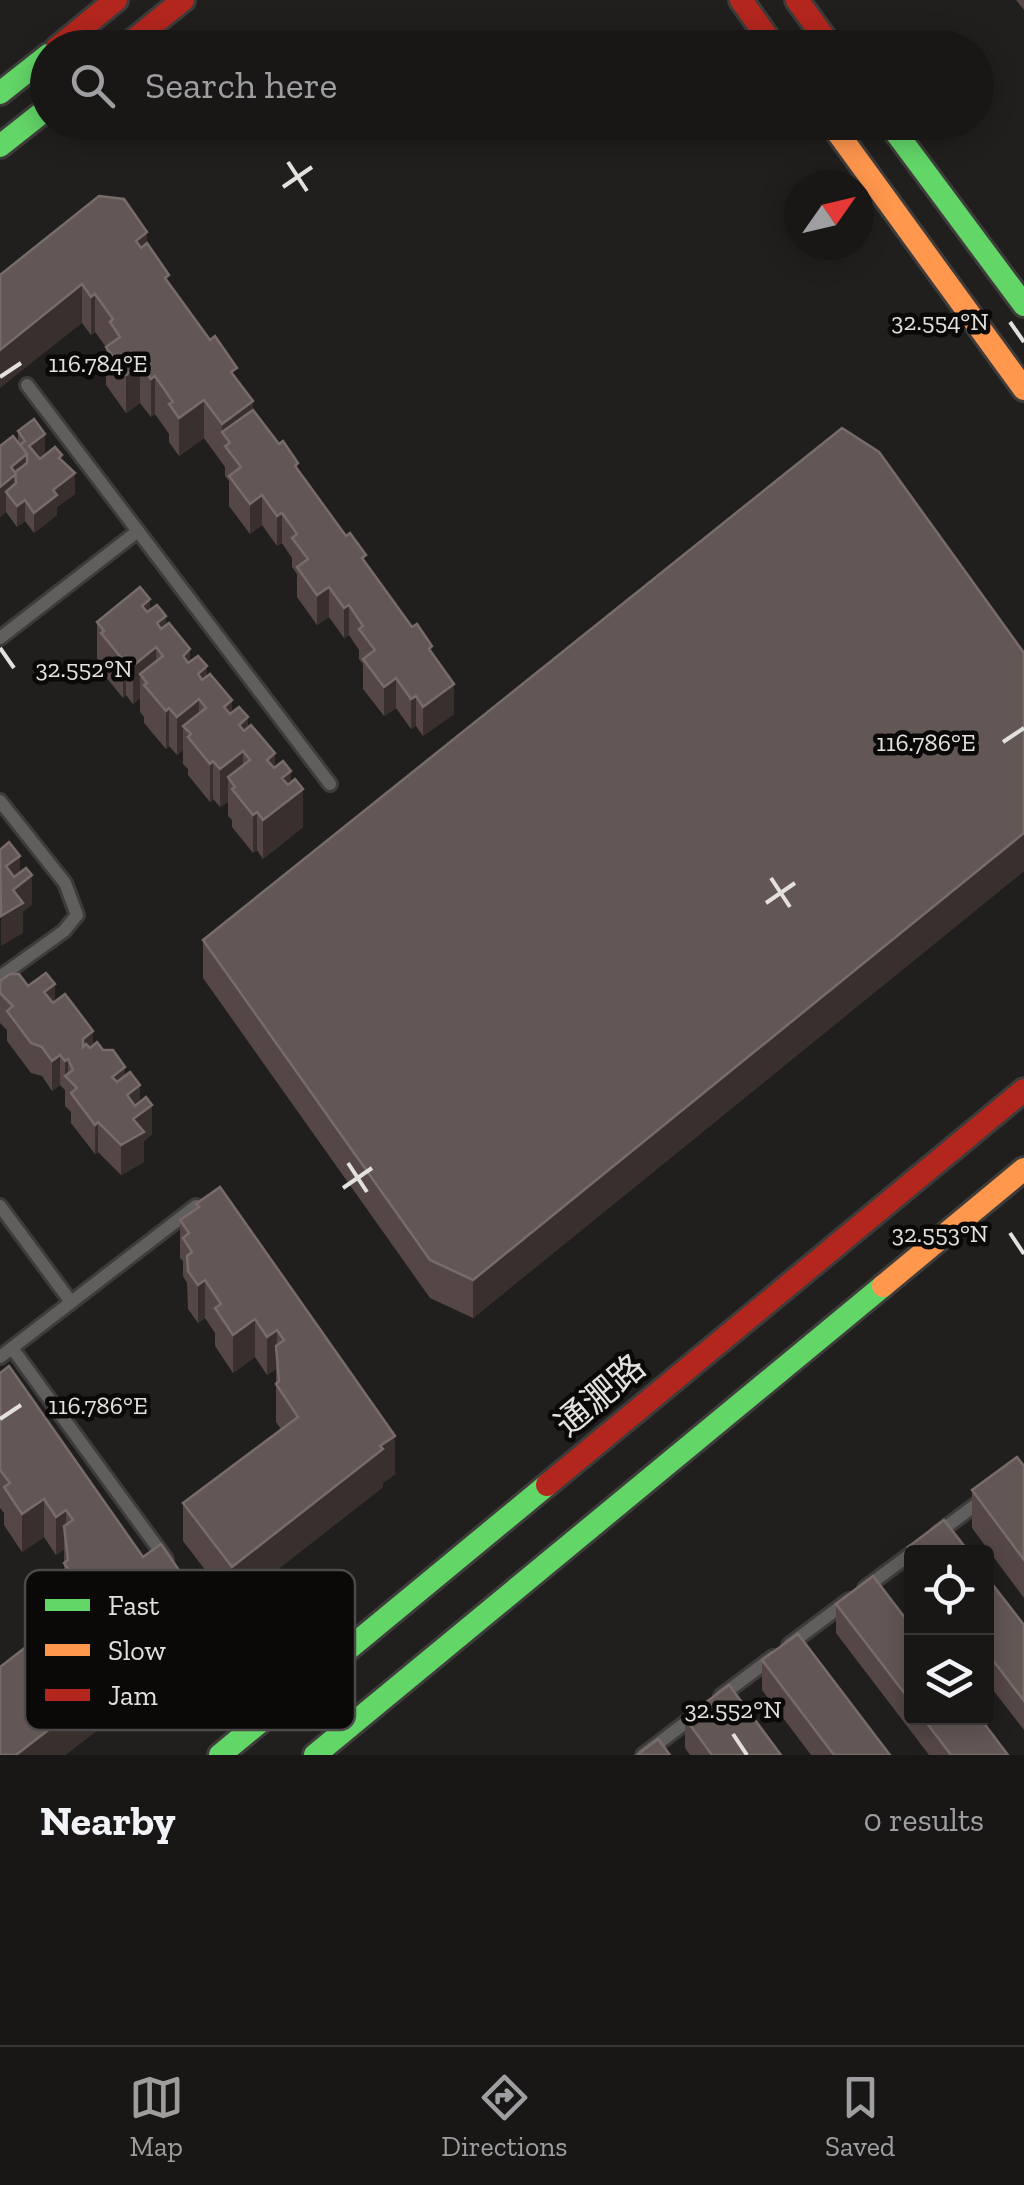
<!DOCTYPE html>
<html lang="en">
<head>
<meta charset="utf-8">
<style>
	:root { --surface:#191716; --page:#262423; --text:#f1f3f6; --muted:#9f9fa1; --line:#373635; --accent:#9f9c9a }
	body { margin:0; font-family:"Zilla Slab","Noto Sans SC",serif; background:var(--page); color:var(--text) }
	.controls { position:absolute; right:30px; bottom:30px; display:grid; overflow:hidden; border-radius:10px; box-shadow:0 5px 25px #0003 }
	.controls button { width:90px; height:90px; display:grid; place-items:center; padding:0; border:0; border-bottom:2px solid var(--line); background:var(--surface); color:var(--text); font:50px sans-serif }
	.compass { position:absolute; left:784px; top:170px; width:90px; height:90px; border-radius:50%; background:var(--surface); box-shadow:0 5px 25px #0003; rotate:56deg }
	.list { margin:0; padding:0; list-style:none }
	h2 { display:flex; justify-content:space-between; align-items:center; height:130px; margin:0; padding:0 40px; font-size:42px }
	h2 small { font-size:32px; font-weight:400; color:var(--muted) }
	.icon { flex:none; width:55px; height:55px; fill:none; stroke:currentColor; stroke-width:2; stroke-linecap:round; stroke-linejoin:round }
	.map { position:relative; flex:none; width:1024px; height:1755px; overflow:hidden }
	.search { position:absolute; background:var(--surface); box-shadow:0 5px 25px #0003; left:30px; right:30px; top:30px; height:110px; display:flex; align-items:center; gap:25px; box-sizing:border-box; padding:0 35px; border-radius:55px; color:var(--muted); font-size:38px }
	.sheet { height:290px; background:var(--surface) }
	nav { display:flex; justify-content:space-around; align-items:center; box-sizing:border-box; height:140px; border-top:2px solid var(--line); background:var(--surface); font-size:28px; color:var(--muted) }
	nav a { display:grid; justify-items:center; gap:5px }
	nav .on { color:var(--accent) }
	.map>svg:first-child { display:block }
	.lines { fill:none; stroke-linecap:round; stroke-linejoin:round }
	.lane-casing { stroke:#3d3c3a; stroke-width:18 }
	.fast-casing { stroke:#3d3c3a; stroke-width:28 }
	.slow-casing { stroke:#3d3c3a; stroke-width:28 }
	.jam-casing { stroke:#3d3c3a; stroke-width:28 }
	.lane { stroke:#615f5e; stroke-width:12 }
	.fast { stroke:#63d668; stroke-width:22 }
	.slow { stroke:#ff974d; stroke-width:22 }
	.jam { stroke:#b3261e; stroke-width:22 }
	.wall { fill:#544745 }
	.shaded-wall { fill:#39302e }
	.building { fill:#635755; stroke:#776c6a; stroke-width:2.5 }
	.ticks { fill:none; stroke:#e3e0de; stroke-width:4 }
	.labels { text-anchor:middle; stroke-width:9; stroke-linejoin:round; paint-order:stroke }
	.street-label { font-size:35px; fill:#e3e0de; stroke:#0a0908 }
	.key { fill:#0a0908; stroke:#4b4a48; stroke-width:2.5 }
	.key-label { font-size:28px; fill:#e3e0de }
	.ticks-label { font-size:25px; text-anchor:middle; fill:#e3e0de; stroke:#0a0908; stroke-width:9; stroke-linejoin:round; paint-order:stroke }
</style>
</head>
<body>
<div class="map">
<svg width="1024" height="1755" viewBox="0 0 1024 1755">
	<rect width="100%" height="100%" fill="#211f1d"/>
	<g class="lines">
		<defs>
			<g id="lane">
				<path d="M 27,385 L 330,784"/>
				<path d="M 0,638 L 138,531"/>
				<path d="M 0,801 L 65,883 L 77,915 L 64,931 L 0,977"/>
				<path d="M 0,1206 L 71,1302"/>
				<path d="M 12,1348 L 166,1559"/>
				<path d="M 0,1357 L 196,1206"/>
				<path d="M 938,1533 L 986,1497"/>
				<path d="M 187,1587 L 227,1642"/>
				<path d="M 865,1588 L 912,1553"/>
				<path d="M 789,1645 L 849,1600"/>
				<path d="M 721,1696 L 773,1657"/>
				<path d="M 643,1755 L 697,1714"/>
			</g>
			<g id="fast">
				<path d="M 0,93 L 48,55"/>
				<path d="M 888,122 L 1024,305"/>
				<path d="M 0,146 L 48,108"/>
				<path d="M 220,1755 L 547,1485"/>
				<path d="M 315,1755 L 883,1286"/>
			</g>
			<g id="slow">
				<path d="M 830,122 L 1024,389"/>
				<path d="M 883,1286 L 1024,1169"/>
			</g>
			<g id="jam">
				<path d="M 741,0 L 775,48"/>
				<path d="M 797,0 L 832,48"/>
				<path d="M 57,48 L 116,0"/>
				<path d="M 124,48 L 183,0"/>
				<path d="M 547,1485 L 1024,1090"/>
			</g>
		</defs>
		<use href="#lane" class="lane-casing"/>
		<use href="#fast" class="fast-casing"/>
		<use href="#slow" class="slow-casing"/>
		<use href="#jam" class="jam-casing"/>
		<use href="#lane" class="lane"/>
		<use href="#fast" class="fast"/>
		<use href="#slow" class="slow"/>
		<use href="#jam" class="jam"/>
	</g>
	<g class="wall">
		<path d="M 1016,0 L 1024,0 L 1024,10 Z"/>
		<path d="M 147,244 L 169,285 L 237,380 L 253,410 L 432,654 L 454,714 L 423,736 L 416,726 L 411,729 L 396,708 L 384,716 L 363,689 L 363,664 L 359,659 L 359,650 L 349,635 L 344,638 L 329,617 L 317,625 L 297,597 L 297,574 L 292,567 L 292,558 L 282,543 L 277,546 L 262,525 L 250,534 L 229,506 L 229,481 L 225,476 L 225,467 L 204,438 L 179,456 L 169,442 L 169,434 L 155,414 L 151,417 L 140,403 L 126,413 L 106,385 L 106,347 L 95,332 L 91,335 L 82,323 L 0,275 Z"/>
		<path d="M 18,431 L 45,454 L 62,461 L 75,494 L 57,507 L 57,515 L 34,533 L 25,521 L 17,527 L 6,512 L 0,517 L 0,446 L 18,442 Z"/>
		<path d="M 150,610 L 166,625 L 190,662 L 207,676 L 232,713 L 248,728 L 275,767 L 291,782 L 303,827 L 263,859 L 257,850 L 253,853 L 232,827 L 232,820 L 228,816 L 228,802 L 220,807 L 213,799 L 210,802 L 188,775 L 188,769 L 183,764 L 183,750 L 177,755 L 169,746 L 166,749 L 144,723 L 144,717 L 140,712 L 140,698 L 133,704 L 126,695 L 123,698 L 101,671 L 101,665 L 97,660 L 97,622 Z"/>
		<path d="M 1024,653 L 1024,871 L 473,1318 L 430,1298 L 203,978 L 203,940 Z"/>
		<path d="M 0,981 L 28,986 L 55,1001 L 93,1045 L 125,1076 L 140,1102 L 152,1134 L 144,1141 L 144,1162 L 121,1175 L 98,1152 L 95,1154 L 71,1123 L 71,1112 L 65,1106 L 65,1090 L 60,1085 L 52,1091 L 42,1076 L 31,1073 L 7,1041 L 7,1030 L 0,1023 Z"/>
		<path d="M 196,1204 L 395,1474 L 383,1483 L 383,1487 L 232,1605 L 183,1541 L 183,1503 L 281,1429 L 276,1422 L 276,1369 L 267,1375 L 255,1357 L 233,1373 L 215,1346 L 215,1333 L 205,1318 L 198,1323 L 188,1309 L 187,1283 L 183,1276 L 183,1261 L 180,1258 L 180,1220 L 196,1209 Z"/>
		<path d="M 0,1373 L 196,1633 L 189,1638 L 189,1660 L 65,1755 L 0,1755 L 71,1612 L 64,1601 L 64,1549 L 56,1555 L 44,1537 L 22,1552 L 4,1525 L 4,1513 L 0,1508 Z"/>
		<path d="M 1024,1466 L 1024,1598 L 972,1528 L 972,1490 Z"/>
		<path d="M 908,1547 L 912,1552 L 912,1582 L 908,1577 Z"/>
		<path d="M 986,1576 L 1024,1625 L 1024,1730 L 986,1681 Z"/>
		<path d="M 836,1604 L 912,1627 L 912,1718 L 980,1718 L 1008,1755 L 929,1755 L 836,1633 Z"/>
		<path d="M 762,1660 L 890,1755 L 811,1755 L 762,1690 Z"/>
		<path d="M 685,1718 L 781,1755 L 690,1755 L 685,1748 Z"/>
	</g>
	<g class="shaded-wall">
		<path d="M 147,232 L 147,270 L 136,241 Z"/>
		<path d="M 82,284 L 82,323 L 0,388 L 0,350 Z"/>
		<path d="M 95,294 L 95,332 L 91,335 L 91,297 Z"/>
		<path d="M 140,364 L 140,403 L 126,413 L 126,375 Z"/>
		<path d="M 155,376 L 155,414 L 151,417 L 151,379 Z"/>
		<path d="M 204,400 L 204,438 L 179,456 L 179,418 Z"/>
		<path d="M 253,401 L 253,439 L 230,443 L 222,433 L 222,424 Z"/>
		<path d="M 45,434 L 45,454 L 29,467 L 29,446 Z"/>
		<path d="M 27,454 L 27,484 L 6,492 L 6,512 L 0,517 L 0,487 L 11,467 Z"/>
		<path d="M 75,473 L 75,494 L 57,507 L 57,515 L 34,533 L 34,513 L 53,490 Z"/>
		<path d="M 262,495 L 262,525 L 250,534 L 250,504 Z"/>
		<path d="M 25,500 L 25,521 L 17,527 L 17,506 Z"/>
		<path d="M 282,513 L 282,543 L 277,546 L 277,516 Z"/>
		<path d="M 329,587 L 329,617 L 317,625 L 317,595 Z"/>
		<path d="M 150,599 L 150,637 L 142,606 Z"/>
		<path d="M 349,605 L 349,635 L 344,638 L 344,608 Z"/>
		<path d="M 166,616 L 166,654 L 157,623 Z"/>
		<path d="M 156,647 L 156,685 L 140,674 L 140,698 L 133,704 L 133,666 Z"/>
		<path d="M 190,649 L 190,688 L 183,656 Z"/>
		<path d="M 126,657 L 126,695 L 123,698 L 123,660 Z"/>
		<path d="M 207,666 L 207,704 L 199,699 L 199,737 L 191,734 L 183,726 L 183,750 L 177,755 L 177,717 L 198,674 Z"/>
		<path d="M 396,678 L 396,708 L 384,716 L 384,687 Z"/>
		<path d="M 454,684 L 454,714 L 423,736 L 423,707 Z"/>
		<path d="M 416,696 L 416,726 L 411,729 L 411,699 Z"/>
		<path d="M 232,700 L 232,738 L 224,707 Z"/>
		<path d="M 169,708 L 169,746 L 166,749 L 166,711 Z"/>
		<path d="M 248,717 L 248,755 L 243,751 L 243,789 L 235,787 L 228,777 L 228,802 L 220,807 L 220,769 L 239,725 Z"/>
		<path d="M 275,753 L 275,792 L 267,760 Z"/>
		<path d="M 213,761 L 213,799 L 210,802 L 210,764 Z"/>
		<path d="M 291,771 L 291,798 L 303,789 L 303,827 L 263,859 L 263,820 L 282,778 Z"/>
		<path d="M 257,812 L 257,850 L 253,853 L 253,815 Z"/>
		<path d="M 1024,833 L 1024,871 L 473,1318 L 473,1280 Z"/>
		<path d="M 20,856 L 20,885 L 32,875 L 32,905 L 23,912 L 23,933 L 1,946 L 1,916 L 6,866 Z"/>
		<path d="M 55,984 L 55,1014 L 44,992 Z"/>
		<path d="M 93,1031 L 93,1061 L 83,1068 L 83,1039 Z"/>
		<path d="M 60,1055 L 60,1085 L 52,1091 L 52,1061 Z"/>
		<path d="M 68,1059 L 68,1079 L 65,1076 L 65,1091 L 65,1061 Z"/>
		<path d="M 125,1067 L 125,1097 L 112,1077 Z"/>
		<path d="M 140,1085 L 140,1114 L 152,1105 L 152,1134 L 144,1141 L 144,1162 L 121,1175 L 121,1145 L 127,1095 Z"/>
		<path d="M 98,1122 L 98,1152 L 95,1154 L 95,1125 Z"/>
		<path d="M 205,1280 L 205,1318 L 198,1323 L 198,1285 Z"/>
		<path d="M 255,1319 L 255,1357 L 233,1373 L 233,1335 Z"/>
		<path d="M 277,1330 L 276,1369 L 267,1375 L 267,1337 Z"/>
		<path d="M 395,1436 L 395,1474 L 383,1483 L 383,1487 L 232,1605 L 232,1567 Z"/>
		<path d="M 44,1499 L 44,1537 L 22,1552 L 22,1514 Z"/>
		<path d="M 66,1510 L 66,1543 L 64,1526 L 64,1549 L 56,1555 L 56,1517 Z"/>
		<path d="M 196,1595 L 196,1633 L 189,1638 L 189,1660 L 65,1755 L 16,1755 Z"/>
	</g>
	<g class="building">
		<path d="M 99,196 L 124,199 L 147,232 L 136,241 L 141,248 L 147,243 L 169,275 L 165,278 L 210,340 L 215,336 L 237,368 L 231,372 L 253,401 L 222,424 L 204,400 L 179,418 L 169,404 L 173,402 L 155,376 L 151,379 L 140,364 L 126,375 L 106,347 L 120,337 L 110,322 L 113,319 L 95,294 L 91,297 L 82,284 L 0,350 L 0,275 Z"/>
		<path d="M 253,410 L 279,444 L 283,441 L 298,463 L 295,466 L 346,536 L 350,533 L 366,555 L 362,558 L 412,627 L 417,624 L 432,646 L 429,649 L 454,684 L 423,707 L 416,696 L 411,699 L 396,678 L 384,687 L 363,659 L 375,650 L 359,629 L 363,626 L 349,605 L 344,608 L 329,587 L 317,595 L 297,567 L 308,559 L 292,538 L 297,534 L 282,513 L 277,516 L 262,495 L 250,504 L 229,476 L 241,467 L 225,446 L 230,443 L 222,432 Z"/>
		<path d="M 34,419 L 45,434 L 29,446 L 40,459 L 55,447 L 62,455 L 59,458 L 75,473 L 53,490 L 57,495 L 34,513 L 25,500 L 17,506 L 6,492 L 16,483 L 15,472 L 27,463 L 27,454 L 20,445 L 25,441 L 18,431 Z"/>
		<path d="M 842,428 L 879,452 L 1024,653 L 1024,833 L 473,1280 L 430,1260 L 203,940 Z"/>
		<path d="M 13,436 L 27,454 L 11,467 L 16,474 L 0,487 L 0,446 Z"/>
		<path d="M 140,587 L 150,599 L 142,606 L 147,612 L 157,605 L 166,616 L 157,623 L 161,629 L 169,623 L 190,649 L 183,656 L 188,663 L 198,656 L 207,666 L 198,674 L 202,680 L 210,674 L 232,700 L 224,707 L 230,714 L 239,707 L 248,717 L 239,725 L 244,731 L 251,725 L 275,753 L 267,760 L 274,768 L 283,761 L 291,771 L 282,778 L 288,785 L 295,779 L 303,789 L 263,820 L 257,812 L 253,815 L 232,789 L 235,787 L 228,777 L 250,760 L 243,751 L 220,769 L 213,761 L 210,764 L 188,737 L 191,734 L 183,726 L 206,708 L 199,699 L 177,717 L 169,708 L 166,711 L 144,685 L 147,683 L 140,674 L 163,656 L 156,647 L 133,666 L 126,657 L 123,660 L 101,633 L 104,631 L 97,622 Z"/>
		<path d="M 9,842 L 20,856 L 6,866 L 14,877 L 26,868 L 32,875 L 13,890 L 23,903 L 1,916 L 0,850 Z"/>
		<path d="M 46,973 L 55,984 L 44,992 L 53,1003 L 65,994 L 93,1031 L 83,1039 L 83,1047 L 86,1044 L 90,1048 L 97,1042 L 103,1050 L 113,1050 L 125,1067 L 112,1077 L 117,1082 L 130,1072 L 140,1085 L 127,1095 L 135,1106 L 146,1097 L 152,1105 L 133,1119 L 144,1132 L 121,1145 L 98,1122 L 95,1125 L 71,1093 L 77,1088 L 65,1076 L 73,1070 L 68,1059 L 65,1061 L 60,1055 L 52,1061 L 42,1047 L 31,1043 L 7,1011 L 13,1006 L 0,993 L 0,981 L 10,974 L 19,974 L 28,986 Z"/>
		<path d="M 220,1187 L 395,1436 L 380,1446 L 383,1449 L 232,1567 L 183,1503 L 298,1417 L 276,1384 L 279,1381 L 276,1346 L 284,1340 L 277,1330 L 267,1337 L 255,1319 L 233,1335 L 215,1308 L 221,1304 L 205,1280 L 198,1285 L 188,1271 L 187,1256 L 192,1252 L 183,1238 L 189,1233 L 180,1220 L 199,1207 L 196,1204 Z"/>
		<path d="M 9,1366 L 143,1557 L 161,1544 L 196,1595 L 186,1603 L 189,1621 L 16,1755 L 0,1755 L 0,1667 L 88,1599 L 64,1563 L 68,1560 L 64,1526 L 73,1520 L 66,1510 L 56,1517 L 44,1499 L 22,1514 L 4,1487 L 10,1483 L 0,1470 L 0,1373 Z"/>
		<path d="M 1017,1457 L 1024,1466 L 1024,1560 L 972,1490 Z"/>
		<path d="M 944,1520 L 969,1552 L 912,1552 L 908,1547 Z"/>
		<path d="M 873,1576 L 912,1627 L 912,1703 L 836,1604 Z"/>
		<path d="M 986,1576 L 1024,1625 L 1024,1701 L 986,1651 Z"/>
		<path d="M 798,1634 L 890,1755 L 834,1755 L 762,1660 Z"/>
		<path d="M 729,1685 L 781,1755 L 712,1755 L 685,1718 Z"/>
		<path d="M 923,1718 L 980,1718 L 1008,1755 L 951,1755 Z"/>
		<path d="M 658,1739 L 670,1755 L 637,1755 Z"/>
	</g>
	<path class="ticks" d="M 288,162 L 307,191M 283,187 L 312,167M 1010,322 L 1024,342M 0,377 L 21,363M 0,648 L 14,668M 1003,742 L 1024,728M 771,878 L 790,907M 766,903 L 795,883M 348,1163 L 367,1192M 343,1188 L 372,1168M 1010,1233 L 1024,1254M 0,1419 L 21,1405M 733,1734 L 747,1755"/>
	<g class="labels">
		<g class="street-label">
			<text transform="translate(600 1395) rotate(-40)" y="12">通淝路</text>
		</g>
	</g>
	<rect x="25" y="1570" width="330" height="160" rx="15" class="key"/>
	<rect x="45" y="1599" width="45" height="12" fill="#63d668"/>
	<rect x="45" y="1644" width="45" height="12" fill="#ff974d"/>
	<rect x="45" y="1689" width="45" height="12" fill="#b3261e"/>
	<g class="key-label">
		<text x="108" y="1615">Fast</text>
		<text x="108" y="1660">Slow</text>
		<text x="108" y="1705">Jam</text>
	</g>
	<g class="ticks-label">
		<text x="940" y="330">32.554°N</text>
		<text x="98" y="372">116.784°E</text>
		<text x="84" y="677">32.552°N</text>
		<text x="926" y="751">116.786°E</text>
		<text x="940" y="1242">32.553°N</text>
		<text x="98" y="1414">116.786°E</text>
		<text x="733" y="1718">32.552°N</text>
	</g>
</svg>
<div class="controls">
<button><svg class="icon" aria-label="locate" viewBox="0 0 24 24"><circle cx="12" cy="12" r="6"/><path d="M12 2v4M12 18v4M2 12h4M18 12h4"/></svg></button>
<button><svg class="icon" aria-label="layers" viewBox="0 0 24 24"><path d="M12 4l9 5-9 5-9-5zM3 14l9 5 9-5"/></svg></button>
</div>
<svg class="compass" viewBox="-18 -18 36 36"><path d="M0-13l5 13h-10z" fill="#e53935"/><path d="M0 13l5-13h-10z" fill="#9f9fa1"/></svg>
<div class="search"><svg class="icon" aria-label="search" viewBox="0 0 24 24"><circle cx="10" cy="10" r="6"/><path d="M15 15l6 6"/></svg>Search here</div>
</div>
<section class="sheet">
<h2>Nearby<small>0 results</small></h2>
<ul class="list">
</ul>
</section>
<nav>
<a class="on"><svg class="icon" aria-label="map" viewBox="0 0 24 24"><path d="M3 6l6-2 6 2 6-2v14l-6 2-6-2-6 2zM9 4v14M15 6v14"/></svg>Map</a>
<a><svg class="icon" aria-label="directions" viewBox="0 0 24 24"><path d="M12 3l9 9-9 9-9-9zM9 14v-3h6M13 9l2 2-2 2"/></svg>Directions</a>
<a><svg class="icon" aria-label="saved" viewBox="0 0 24 24"><path d="M7 4h10v16l-5-4-5 4z"/></svg>Saved</a>
</nav>
</body>
</html>
